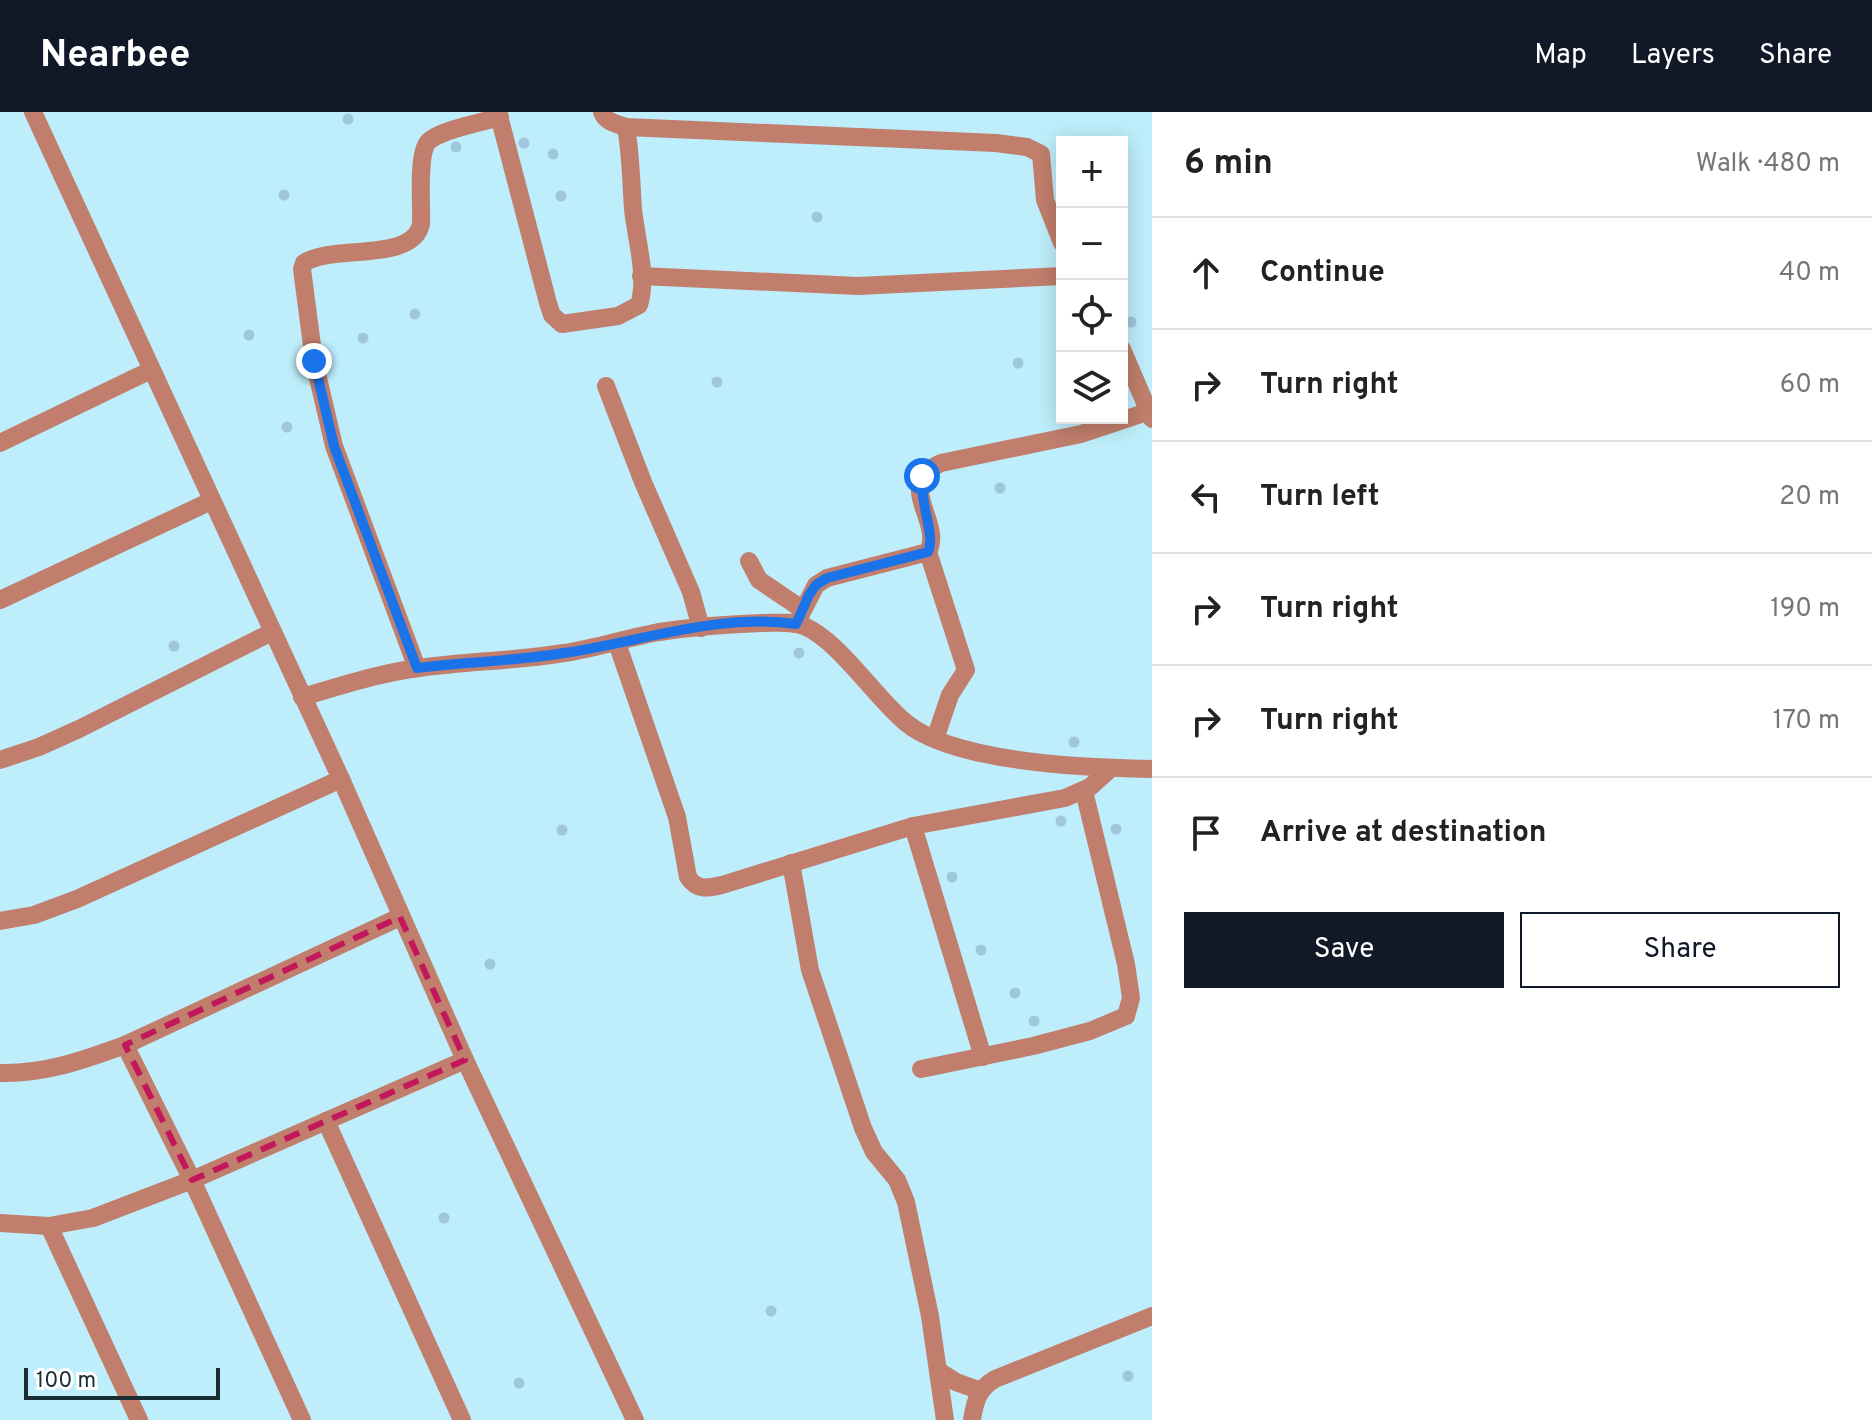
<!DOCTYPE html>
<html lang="en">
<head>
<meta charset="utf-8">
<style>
	:root { --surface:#fff; --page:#f2f2f2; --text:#222; --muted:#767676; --line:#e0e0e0; --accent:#111827 }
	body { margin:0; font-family:Overpass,sans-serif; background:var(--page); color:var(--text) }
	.controls { position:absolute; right:24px; top:24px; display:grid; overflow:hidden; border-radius:0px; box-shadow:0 4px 20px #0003 }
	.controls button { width:72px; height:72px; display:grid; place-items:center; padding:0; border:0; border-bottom:2px solid var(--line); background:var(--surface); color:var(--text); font:40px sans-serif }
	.scale { position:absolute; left:24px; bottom:20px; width:196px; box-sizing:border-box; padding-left:8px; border:4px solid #1a2d32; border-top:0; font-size:22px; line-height:28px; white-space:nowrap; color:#1a2d32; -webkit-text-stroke:6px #fff; paint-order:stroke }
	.stop { position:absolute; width:24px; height:24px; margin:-18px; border:6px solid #1a73e8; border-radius:50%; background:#fff }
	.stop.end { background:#1a73e8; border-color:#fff; box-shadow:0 2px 8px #0008 }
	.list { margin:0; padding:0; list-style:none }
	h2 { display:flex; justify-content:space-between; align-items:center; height:104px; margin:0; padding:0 32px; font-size:34px }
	h2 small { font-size:26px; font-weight:400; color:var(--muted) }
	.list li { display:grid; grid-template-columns:52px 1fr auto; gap:24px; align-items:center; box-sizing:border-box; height:112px; padding:0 32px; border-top:2px solid var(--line) }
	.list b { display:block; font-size:30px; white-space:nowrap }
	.list em { font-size:26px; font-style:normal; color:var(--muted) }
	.actions { display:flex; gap:16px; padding:24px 32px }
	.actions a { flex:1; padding:18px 0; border:2px solid var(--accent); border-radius:0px; text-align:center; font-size:28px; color:var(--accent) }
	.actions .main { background:var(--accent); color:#fff }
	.icon { flex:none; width:44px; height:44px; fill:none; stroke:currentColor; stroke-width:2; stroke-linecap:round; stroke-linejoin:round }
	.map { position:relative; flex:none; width:1152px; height:1308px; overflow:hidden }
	header { display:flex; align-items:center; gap:48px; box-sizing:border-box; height:112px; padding:0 40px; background:var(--accent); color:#fff }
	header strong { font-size:38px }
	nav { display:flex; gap:44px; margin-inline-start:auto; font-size:28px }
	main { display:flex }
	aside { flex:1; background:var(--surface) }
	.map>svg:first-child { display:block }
	.building { fill:#a0c6dd }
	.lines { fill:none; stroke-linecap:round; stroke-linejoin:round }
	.minor { stroke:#c17e6c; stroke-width:18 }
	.route { stroke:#1a73e8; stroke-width:10 }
	.marked { fill:none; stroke:#c2185b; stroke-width:6; stroke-dasharray:16 10; stroke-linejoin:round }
</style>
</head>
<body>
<header>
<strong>Nearbee</strong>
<nav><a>Map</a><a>Layers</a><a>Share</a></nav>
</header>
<main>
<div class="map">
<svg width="1152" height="1308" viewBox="0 0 1152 1308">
	<rect width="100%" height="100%" fill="#beeefb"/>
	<g class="building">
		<circle cx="348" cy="7" r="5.5"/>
		<circle cx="524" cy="31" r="5.5"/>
		<circle cx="456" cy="35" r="5.5"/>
		<circle cx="553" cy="42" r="5.5"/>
		<circle cx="284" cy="83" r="5.5"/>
		<circle cx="561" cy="84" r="5.5"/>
		<circle cx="817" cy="105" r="5.5"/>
		<circle cx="415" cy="202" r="5.5"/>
		<circle cx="1131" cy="210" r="5.5"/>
		<circle cx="249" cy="223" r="5.5"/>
		<circle cx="363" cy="226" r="5.5"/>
		<circle cx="1018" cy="251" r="5.5"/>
		<circle cx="717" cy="270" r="5.5"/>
		<circle cx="287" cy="315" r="5.5"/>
		<circle cx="1000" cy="376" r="5.5"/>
		<circle cx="174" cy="534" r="5.5"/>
		<circle cx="799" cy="541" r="5.5"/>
		<circle cx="1074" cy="630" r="5.5"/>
		<circle cx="1061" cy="709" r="5.5"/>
		<circle cx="1116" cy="717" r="5.5"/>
		<circle cx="562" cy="718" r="5.5"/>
		<circle cx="952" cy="765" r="5.5"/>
		<circle cx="981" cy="838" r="5.5"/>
		<circle cx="490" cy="852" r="5.5"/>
		<circle cx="1015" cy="881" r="5.5"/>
		<circle cx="1034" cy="909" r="5.5"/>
		<circle cx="444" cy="1106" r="5.5"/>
		<circle cx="771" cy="1199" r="5.5"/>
		<circle cx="1128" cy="1264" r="5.5"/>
		<circle cx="519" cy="1271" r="5.5"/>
	</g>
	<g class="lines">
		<g class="minor">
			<path d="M 33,0 L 341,667 L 465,948 L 635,1308"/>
			<path d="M 498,0 L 548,191 L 552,203 L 562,212 L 618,204 L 639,193 C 648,164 636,127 633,97 C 631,69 631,43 626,15"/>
			<path d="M 602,0 C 605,10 617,12 626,15 L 996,31 L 1027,35 L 1041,42 L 1045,88 L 1062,131"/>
			<path d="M 641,164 L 858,174 L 1062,164"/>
			<path d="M 1122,237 L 1152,307"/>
			<path d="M 606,274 L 643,370 L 691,480 L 701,516"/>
			<path d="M 0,331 L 151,258"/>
			<path d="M 928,440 L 966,558 L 950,583 L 935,627"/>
			<path d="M 749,449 L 759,468 L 802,497"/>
			<path d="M 0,488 L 211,389"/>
			<path d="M 796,512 L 816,473 L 827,466 L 928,440 C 944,410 893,372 941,351 L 1081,322 L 1147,300"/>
			<path d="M 617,531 L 677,705 L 688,765 C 697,779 708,776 722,773 L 913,714 L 1065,686 L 1090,675 L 1109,658"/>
			<path d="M 417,556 L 334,334 L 314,249 L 302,157 L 304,151 C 332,132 413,151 421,112 C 422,93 417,43 428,30 C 439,18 483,10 500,5"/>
			<path d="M 302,585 C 341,574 379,561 419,556 C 468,549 516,549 564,541 C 596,536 627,526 659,520 C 693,515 728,512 762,511 C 776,511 791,509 804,514 C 839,529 874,584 905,610 C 954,651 1088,656 1152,657"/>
			<path d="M 0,648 L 39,635 L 79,617 L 272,520"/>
			<path d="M 913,714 L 983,945"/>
			<path d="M 791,751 L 810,858 L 863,1016 L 874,1040 L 897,1068 L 906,1090 L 930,1204 L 945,1308"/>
			<path d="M 0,809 L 34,803 L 77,787 L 341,667"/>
			<path d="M 125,933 L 192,1068 L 302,1308"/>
			<path d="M 921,957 L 1033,934 L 1090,919 L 1126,904 L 1131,886 L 1126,852 L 1084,679"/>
			<path d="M 0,961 C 45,962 84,948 125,933 L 400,805"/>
			<path d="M 326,1009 L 462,1308"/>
			<path d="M 0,1111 L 49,1114 L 93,1106 L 192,1068 L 465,948"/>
			<path d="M 49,1114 L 139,1308"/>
			<path d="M 940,1260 L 956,1270 L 981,1279"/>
			<path d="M 972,1308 C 975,1289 978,1277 995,1267 L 1152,1204"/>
		</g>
	</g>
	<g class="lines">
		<path class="route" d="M 314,249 L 334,334 L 417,556 C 466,550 516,549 564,541 C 639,530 719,501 796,512 L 809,483 L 816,473 L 827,466 L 928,440 C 936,424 919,389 922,364"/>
	</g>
	<path class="marked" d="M 400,805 L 465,948 L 192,1068 L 125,933 Z"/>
</svg>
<div class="controls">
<button>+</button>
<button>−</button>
<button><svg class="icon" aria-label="locate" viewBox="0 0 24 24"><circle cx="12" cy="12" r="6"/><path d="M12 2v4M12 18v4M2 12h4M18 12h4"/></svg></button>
<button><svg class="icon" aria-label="layers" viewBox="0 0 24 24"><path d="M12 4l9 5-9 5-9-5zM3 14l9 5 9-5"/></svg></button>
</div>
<div class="scale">100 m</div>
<div class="stop" style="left:922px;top:364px"></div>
<div class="stop end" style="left:314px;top:249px"></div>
</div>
<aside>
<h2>6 min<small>Walk · 480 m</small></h2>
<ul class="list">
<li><svg class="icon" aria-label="ahead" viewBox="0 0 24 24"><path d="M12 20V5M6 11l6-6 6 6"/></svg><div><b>Continue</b></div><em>40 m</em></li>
<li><svg class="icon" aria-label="right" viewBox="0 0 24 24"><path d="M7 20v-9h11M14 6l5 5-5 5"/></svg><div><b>Turn right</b></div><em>60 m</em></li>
<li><svg class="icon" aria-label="left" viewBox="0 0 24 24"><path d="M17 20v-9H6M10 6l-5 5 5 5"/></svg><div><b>Turn left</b></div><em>20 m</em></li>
<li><svg class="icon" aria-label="right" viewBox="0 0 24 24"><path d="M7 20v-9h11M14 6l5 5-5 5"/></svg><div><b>Turn right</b></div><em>190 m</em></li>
<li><svg class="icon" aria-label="right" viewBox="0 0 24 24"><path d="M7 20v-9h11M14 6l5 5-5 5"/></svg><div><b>Turn right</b></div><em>170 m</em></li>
<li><svg class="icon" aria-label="arrive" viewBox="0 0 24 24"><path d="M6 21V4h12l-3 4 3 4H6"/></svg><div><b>Arrive at destination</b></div></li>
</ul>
<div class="actions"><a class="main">Save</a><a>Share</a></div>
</aside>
</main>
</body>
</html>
